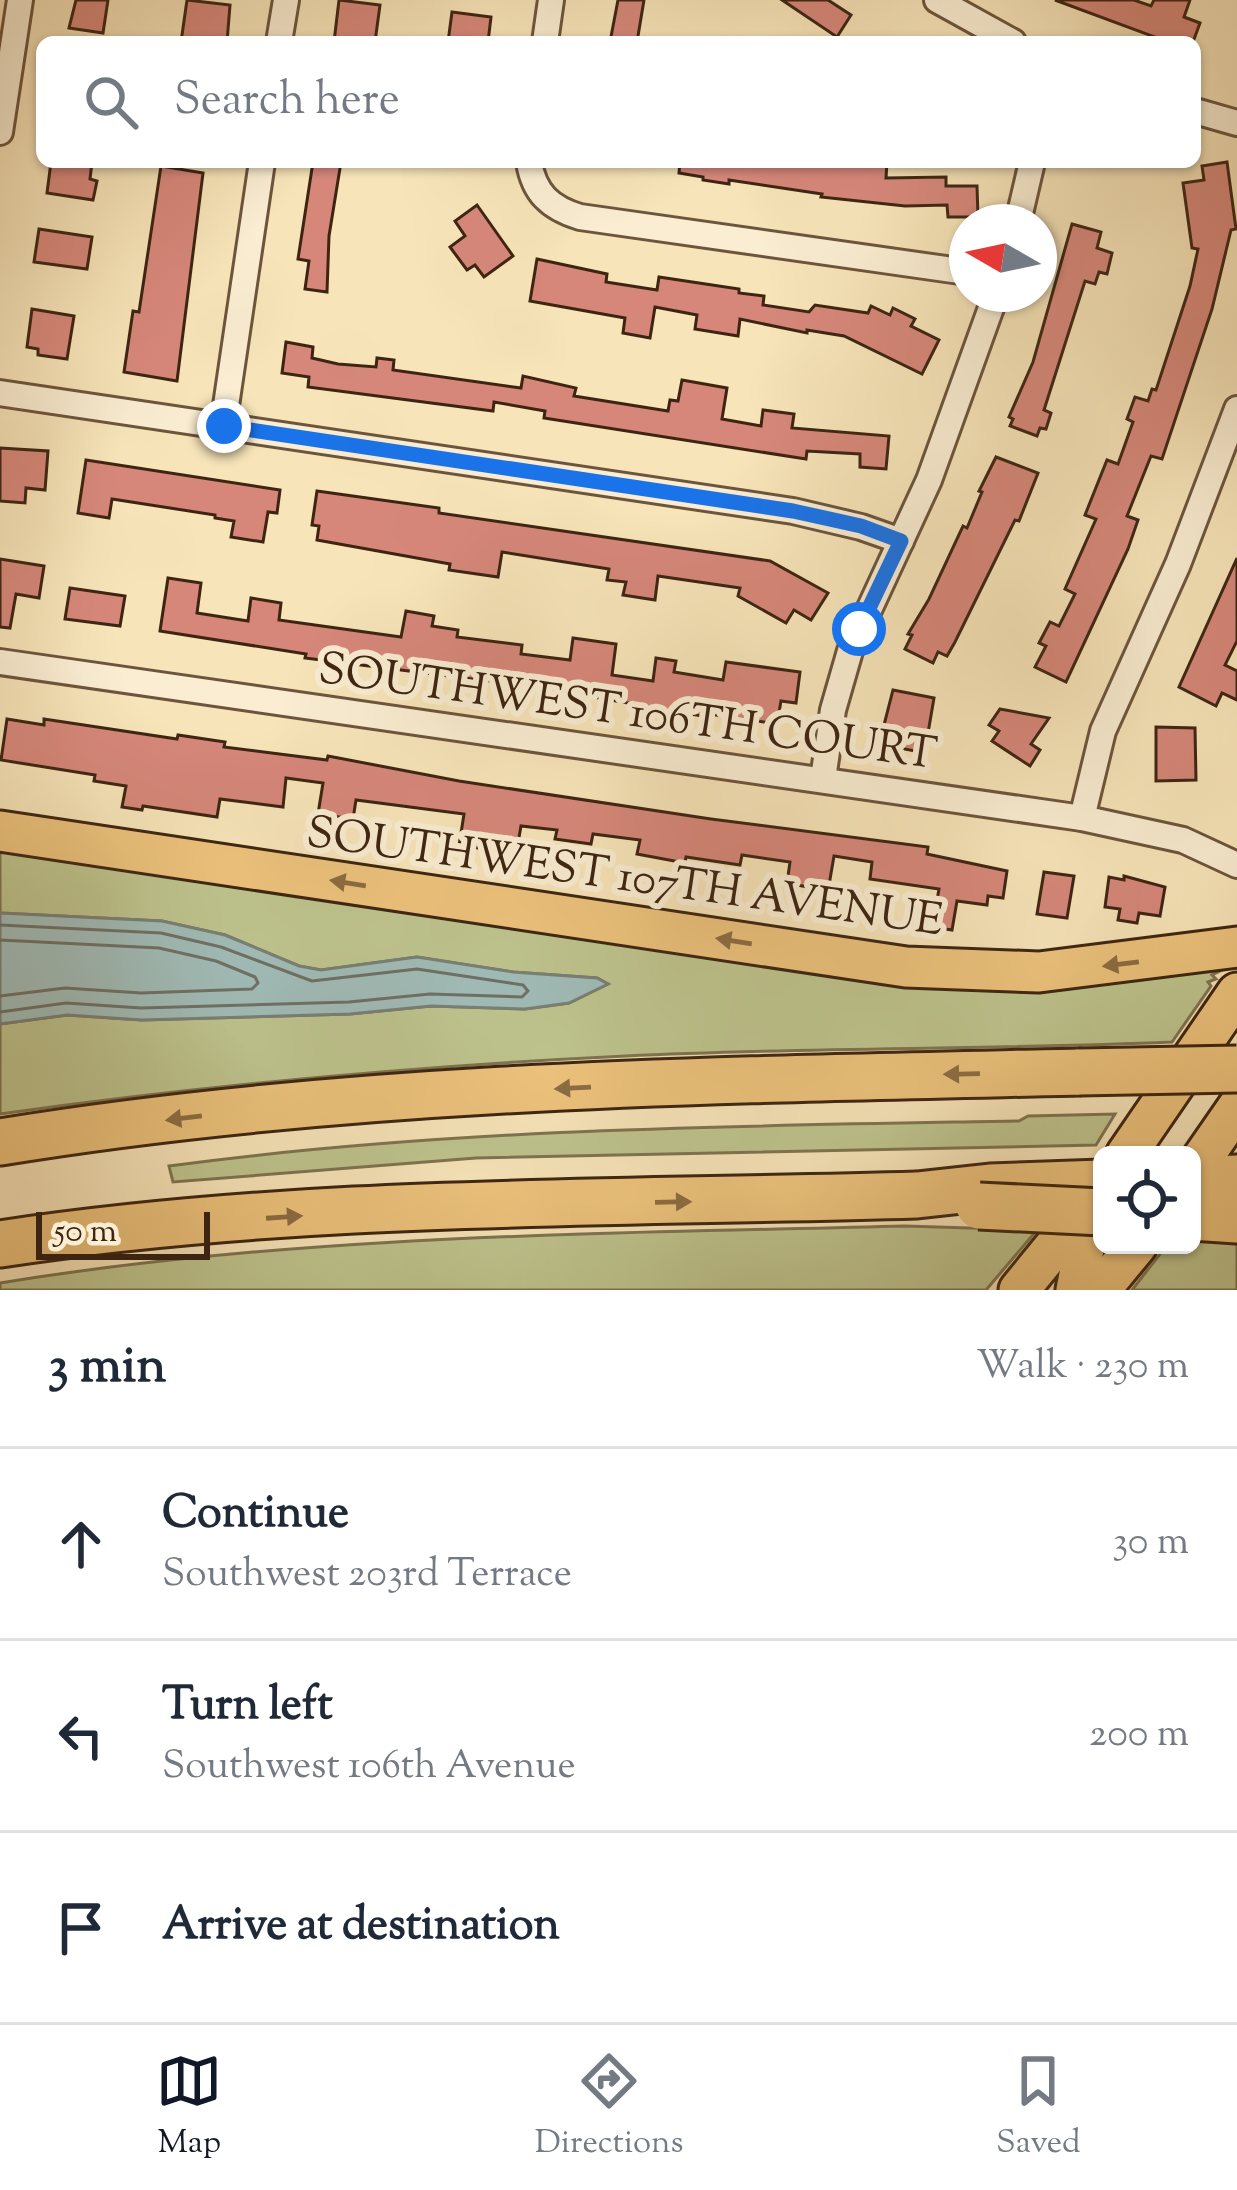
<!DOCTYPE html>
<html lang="en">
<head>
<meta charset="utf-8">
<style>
	:root { --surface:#fff; --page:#f2f2f3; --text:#1f2937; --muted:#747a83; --line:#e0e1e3; --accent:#111827 }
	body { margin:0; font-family:"Sorts Mill Goudy",serif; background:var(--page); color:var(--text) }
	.controls { position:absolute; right:36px; bottom:36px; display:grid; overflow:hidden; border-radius:18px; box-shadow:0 3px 9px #0004 }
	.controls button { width:108px; height:108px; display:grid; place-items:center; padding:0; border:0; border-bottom:3px solid var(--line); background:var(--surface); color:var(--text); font:60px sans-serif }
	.compass { position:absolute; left:949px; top:204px; width:108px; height:108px; border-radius:50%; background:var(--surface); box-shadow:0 3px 9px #0004; rotate:279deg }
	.scale { position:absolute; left:36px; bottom:30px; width:174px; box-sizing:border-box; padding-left:12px; border:6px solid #3d2512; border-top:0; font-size:33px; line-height:42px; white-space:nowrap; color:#3d2512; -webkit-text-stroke:9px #faedd2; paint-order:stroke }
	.stop { position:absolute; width:36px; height:36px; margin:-27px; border:9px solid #1a73e8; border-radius:50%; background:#fff }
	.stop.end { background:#1a73e8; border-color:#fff; box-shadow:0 3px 12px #0008 }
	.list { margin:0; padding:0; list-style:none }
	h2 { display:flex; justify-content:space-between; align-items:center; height:156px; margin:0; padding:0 48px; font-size:51px }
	h2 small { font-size:39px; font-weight:400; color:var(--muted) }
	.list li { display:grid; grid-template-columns:78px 1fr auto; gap:36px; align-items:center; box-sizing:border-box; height:192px; padding:0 48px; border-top:3px solid var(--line) }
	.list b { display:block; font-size:45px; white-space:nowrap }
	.list p { margin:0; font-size:39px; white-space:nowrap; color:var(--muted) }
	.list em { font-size:39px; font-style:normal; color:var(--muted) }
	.icon { flex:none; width:66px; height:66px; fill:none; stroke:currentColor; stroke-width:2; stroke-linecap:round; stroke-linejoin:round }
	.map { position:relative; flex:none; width:1237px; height:1290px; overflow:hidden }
	.search { position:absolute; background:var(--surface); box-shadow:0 3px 9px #0004; left:36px; right:36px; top:36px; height:132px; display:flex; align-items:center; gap:30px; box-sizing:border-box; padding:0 42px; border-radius:18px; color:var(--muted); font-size:45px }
	.sheet { height:732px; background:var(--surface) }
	nav { display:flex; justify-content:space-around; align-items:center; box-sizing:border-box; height:168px; border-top:3px solid var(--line); background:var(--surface); font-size:33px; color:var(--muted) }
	nav a { display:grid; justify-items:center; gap:6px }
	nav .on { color:var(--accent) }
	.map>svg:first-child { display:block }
	.green { fill:#bec48e; stroke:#7e7450; stroke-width:3 }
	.water { fill:#a0bcb8; stroke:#788076; stroke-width:3 }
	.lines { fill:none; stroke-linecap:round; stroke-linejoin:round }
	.shore { stroke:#6e7065; stroke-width:3 }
	.building { fill:#d6877a; stroke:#3d2512; stroke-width:3 }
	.minor-casing { stroke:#6c553c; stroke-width:30 }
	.primary-casing { stroke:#3d2512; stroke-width:45 }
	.motorway-casing { stroke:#3d2512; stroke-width:51 }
	.minor { stroke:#faedd2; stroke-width:24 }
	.primary { stroke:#ecc27c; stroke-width:39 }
	.motorway { stroke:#ecc27c; stroke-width:45 }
	.motorway-bridge-casing { stroke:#3d2512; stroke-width:51; stroke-linecap:butt }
	.motorway-bridge { stroke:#ecc27c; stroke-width:45 }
	.oneway { fill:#8c6c42 }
	.route { stroke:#1a73e8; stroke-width:15 }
	.labels { text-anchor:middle; stroke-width:12; stroke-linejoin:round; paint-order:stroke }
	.street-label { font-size:45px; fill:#3d2512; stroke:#faedd2 }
</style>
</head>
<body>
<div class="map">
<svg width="1237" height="1290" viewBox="0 0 1237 1290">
	<rect width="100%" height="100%" fill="#f7e4b9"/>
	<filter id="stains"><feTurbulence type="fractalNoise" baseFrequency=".00167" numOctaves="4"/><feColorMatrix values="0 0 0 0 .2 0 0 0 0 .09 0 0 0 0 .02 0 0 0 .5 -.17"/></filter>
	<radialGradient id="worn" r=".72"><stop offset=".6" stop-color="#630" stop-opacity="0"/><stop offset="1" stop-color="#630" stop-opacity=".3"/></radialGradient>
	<g class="green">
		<path d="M 0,846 L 504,921 L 1220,971 L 1212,975 L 1216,979 L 1208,982 L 1211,986 L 1172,1042 C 990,1050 808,1047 626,1056 C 416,1066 208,1085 0,1114 L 0,1024 L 67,1015 L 142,1020 L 350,1014 L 431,1006 L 525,1009 L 569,1003 L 608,984 L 597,978 L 513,972 L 417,957 L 321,970 L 299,966 L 225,935 L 162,921 L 0,913 Z"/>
		<path d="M 1115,1114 L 1096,1145 L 476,1158 L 173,1182 L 169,1166 C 451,1128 735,1126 1019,1121 L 1028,1116 Z"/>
		<path d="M 905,1226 L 1037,1230 L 986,1290 L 0,1290 L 0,1283 C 299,1234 602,1234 905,1226 Z"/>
		<path d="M 1192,1235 L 1237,1237 L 1237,1290 L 1132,1290 L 1167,1245 L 1192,1245 Z"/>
	</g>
	<path class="water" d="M 0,913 L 162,921 L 225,935 L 299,966 L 321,970 L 417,957 L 513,972 L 597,978 L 608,984 L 569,1003 L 525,1009 L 431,1006 L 350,1014 L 142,1020 L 67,1015 L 0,1024 Z"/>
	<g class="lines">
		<g class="shore">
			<path d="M 0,925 L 161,933 L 221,947 L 312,981 L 417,969 L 523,985 L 528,991 L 522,997 L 430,994 L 349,1002 L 141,1008 L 66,1003 L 0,1012"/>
			<path d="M 0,940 L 159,948 L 216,961 L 255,977 L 258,983 L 252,989 L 141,993 L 65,988 L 0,996"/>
		</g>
	</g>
	<g class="building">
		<path d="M 76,0 L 108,0 L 103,33 L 69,28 Z"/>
		<path d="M 187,0 L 230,5 L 227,42 L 181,42 Z"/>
		<path d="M 339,0 L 380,5 L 375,42 L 334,42 Z"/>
		<path d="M 618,0 L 644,0 L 637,42 L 610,42 Z"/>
		<path d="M 782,0 L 828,0 L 851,15 L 837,37 Z"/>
		<path d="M 1055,0 L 1134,0 L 1151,6 L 1154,0 L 1190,0 L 1184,17 L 1200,23 L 1193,42 L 1153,42 L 1155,37 Z"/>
		<path d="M 452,12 L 491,17 L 488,42 L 448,42 Z"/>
		<path d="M 51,162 L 92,162 L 90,179 L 97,181 L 93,200 L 47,193 Z"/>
		<path d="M 313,162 L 341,162 L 329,236 L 327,292 L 305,289 L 309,261 L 298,259 Z"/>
		<path d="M 680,162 L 887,162 L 886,178 L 946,177 L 946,186 L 977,186 L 978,217 L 948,217 L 947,205 L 905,206 L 821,197 L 822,194 L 729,180 L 729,184 L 703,180 L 703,177 L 679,173 Z"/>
		<path d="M 1227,162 L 1236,229 L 1231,230 L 1212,309 L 1162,459 L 1151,456 L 1127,516 L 1138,520 L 1128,549 L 1066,682 L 1035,667 L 1046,646 L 1039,643 L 1050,622 L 1059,626 L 1075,594 L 1065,589 L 1096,519 L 1085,515 L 1107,460 L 1118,464 L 1133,422 L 1127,419 L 1135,397 L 1148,401 L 1152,389 L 1156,390 L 1190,286 L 1198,249 L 1192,248 L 1183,183 L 1204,180 L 1202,166 Z"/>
		<path d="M 161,166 L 203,173 L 177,381 L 124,372 L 133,311 L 139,312 Z"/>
		<path d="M 477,205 L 513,256 L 484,277 L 475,265 L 467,270 L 450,247 L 465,236 L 455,221 Z"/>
		<path d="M 1072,224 L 1101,232 L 1097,248 L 1112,253 L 1107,274 L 1099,272 L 1095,284 L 1085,281 L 1044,410 L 1051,413 L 1046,429 L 1040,428 L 1037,436 L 1010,426 L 1013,419 L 1009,417 L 1033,362 Z"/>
		<path d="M 39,229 L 92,237 L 87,269 L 34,262 Z"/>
		<path d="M 537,259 L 607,274 L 606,282 L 657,290 L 659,277 L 739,289 L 739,293 L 764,296 L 763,305 L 809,312 L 815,305 L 868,313 L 871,306 L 890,315 L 893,308 L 915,319 L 911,326 L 939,340 L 922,374 L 844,336 L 807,330 L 807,333 L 740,319 L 738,336 L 695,329 L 697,315 L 655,307 L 650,338 L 623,333 L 625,318 L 530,301 Z"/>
		<path d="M 32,309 L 74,316 L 67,359 L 38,355 L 38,349 L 27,347 Z"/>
		<path d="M 286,342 L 313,347 L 312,358 L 338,364 L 376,367 L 377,358 L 394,360 L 393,370 L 521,388 L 523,376 L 576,388 L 574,396 L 668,411 L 670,400 L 678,401 L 682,380 L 727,388 L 722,419 L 761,426 L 763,410 L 794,414 L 792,428 L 889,436 L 886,469 L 860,467 L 860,454 L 807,451 L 806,459 L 544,418 L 545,411 L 494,402 L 493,411 L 308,387 L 309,377 L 282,373 Z"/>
		<path d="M 0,448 L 48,451 L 45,490 L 26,488 L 25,503 L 0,501 Z"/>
		<path d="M 996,457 L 1038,473 L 1019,521 L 1015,520 L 955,642 L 947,656 L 938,652 L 933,663 L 905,649 L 912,635 L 908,634 L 929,599 L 963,526 L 967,528 L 982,492 L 979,491 Z"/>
		<path d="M 86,460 L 280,490 L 277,513 L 268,512 L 263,542 L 231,537 L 234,521 L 215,518 L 215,515 L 112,499 L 109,518 L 78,513 Z"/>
		<path d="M 317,491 L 439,508 L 439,513 L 770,561 L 828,593 L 811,620 L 794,610 L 786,623 L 738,596 L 740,588 L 658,576 L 655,600 L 623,595 L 626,582 L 607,580 L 609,569 L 502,552 L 498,577 L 449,570 L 450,564 L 317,540 L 319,526 L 312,525 Z"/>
		<path d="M 1237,558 L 1237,641 L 1225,665 L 1237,671 L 1237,700 L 1222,693 L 1216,706 L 1179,687 Z"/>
		<path d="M 0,559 L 44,566 L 39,598 L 16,594 L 10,628 L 0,627 Z"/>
		<path d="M 168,578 L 201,583 L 197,613 L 248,621 L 251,598 L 281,603 L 279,620 L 401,637 L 406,611 L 434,616 L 432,626 L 458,630 L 457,637 L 522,645 L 521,654 L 570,660 L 573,638 L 616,644 L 612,675 L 653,681 L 656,658 L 676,661 L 674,672 L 723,680 L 726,662 L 800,672 L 796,703 L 781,701 L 777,724 L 702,713 L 702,716 L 536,687 L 305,658 L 306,654 L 160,631 Z"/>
		<path d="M 70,588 L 125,596 L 120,626 L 65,619 Z"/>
		<path d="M 893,690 L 934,698 L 927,739 L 917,737 L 915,751 L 884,745 L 883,729 Z"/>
		<path d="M 1000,709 L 1049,718 L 1031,744 L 1040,750 L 1030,766 L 992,741 L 999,731 L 989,725 Z"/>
		<path d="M 7,719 L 44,725 L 44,719 L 177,739 L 178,735 L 225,742 L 224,747 L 327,760 L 328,756 L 459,781 L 711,819 L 928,847 L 927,854 L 1007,871 L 1003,898 L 988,896 L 987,905 L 957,901 L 952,930 L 932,927 L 939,889 L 870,879 L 872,862 L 834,856 L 828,891 L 787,883 L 790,862 L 742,855 L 740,865 L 686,857 L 685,863 L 637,854 L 640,840 L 593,834 L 591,844 L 555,839 L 557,830 L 521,826 L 518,843 L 499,840 L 498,850 L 459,846 L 464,814 L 356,800 L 353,819 L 318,814 L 323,783 L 286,778 L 283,807 L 220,799 L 217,817 L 143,806 L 142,810 L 122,807 L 126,786 L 94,781 L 95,775 L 1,760 Z"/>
		<path d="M 1156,727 L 1195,728 L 1196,780 L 1156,781 Z"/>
		<path d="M 1044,872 L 1074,876 L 1067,918 L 1037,914 Z"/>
		<path d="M 1124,876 L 1165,887 L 1160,916 L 1139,913 L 1137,923 L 1118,920 L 1120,909 L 1105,907 L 1109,877 L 1124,880 Z"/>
	</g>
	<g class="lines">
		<defs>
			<g id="minor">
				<path d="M 937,0 L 1013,42"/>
				<path d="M 279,42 L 286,0"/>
				<path d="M 545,42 L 551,0"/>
				<path d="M 1195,111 L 1237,123"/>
				<path d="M 0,132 L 20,0"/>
				<path d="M 529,162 C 534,193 550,208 580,217 L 967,272"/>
				<path d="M 1018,222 L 1032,162"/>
				<path d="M 0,393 L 793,511 L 861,527 L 901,541"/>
				<path d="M 223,426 L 262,162"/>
				<path d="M 0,662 L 1082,818 L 1183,840 L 1237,865"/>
				<path d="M 823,779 L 833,710 L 850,651 L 929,480 L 996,294"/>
				<path d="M 1082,818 L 1103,731 L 1178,564 L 1237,409"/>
			</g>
			<g id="primary">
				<path d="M 0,831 L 906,967 L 1039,972 L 1237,947"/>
				<path d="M 1126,1155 L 1237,993"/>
				<path d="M 1192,1173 L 1237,1108"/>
				<path d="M 1019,1290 L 1099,1192"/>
				<path d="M 1076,1290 L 1091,1213"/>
				<path d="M 1100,1290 L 1137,1245"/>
			</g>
			<g id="motorway">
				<path d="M 0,1142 C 356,1084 720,1080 1079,1072"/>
				<path d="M 1192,1180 L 1237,1178"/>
				<path d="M 1192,1217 L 1237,1220"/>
				<path d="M 0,1244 C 302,1198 612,1204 917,1195 L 990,1187 L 1102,1183"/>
			</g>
		</defs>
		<use href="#minor" class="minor-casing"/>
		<use href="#primary" class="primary-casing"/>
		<use href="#motorway" class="motorway-casing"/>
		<use href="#minor" class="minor"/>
		<use href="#primary" class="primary"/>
		<use href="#motorway" class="motorway"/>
		<defs>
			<g id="motorway-bridge">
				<path d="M 1079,1072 L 1237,1069"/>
				<path d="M 979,1206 L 1102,1212"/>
			</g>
		</defs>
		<use href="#motorway-bridge" class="motorway-bridge-casing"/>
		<use href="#motorway-bridge" class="motorway-bridge"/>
	</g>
	<defs><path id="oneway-solid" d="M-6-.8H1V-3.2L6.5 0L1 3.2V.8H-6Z" transform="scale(3)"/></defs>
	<g class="oneway">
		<use href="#oneway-solid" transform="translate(348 883) rotate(-171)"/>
		<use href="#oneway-solid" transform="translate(734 941) rotate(-171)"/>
		<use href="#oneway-solid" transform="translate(1121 964) rotate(173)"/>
		<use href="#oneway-solid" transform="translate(962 1074) rotate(179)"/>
		<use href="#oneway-solid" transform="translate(573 1088) rotate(177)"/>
		<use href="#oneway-solid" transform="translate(184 1118) rotate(173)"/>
		<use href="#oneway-solid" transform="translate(673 1202) rotate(-1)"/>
		<use href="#oneway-solid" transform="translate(284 1217) rotate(-4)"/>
	</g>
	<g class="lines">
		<path class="route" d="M 224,426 L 793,511 L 861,526 L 901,541 L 859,629"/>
	</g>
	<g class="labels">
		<g class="street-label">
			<text transform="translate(628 709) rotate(8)" y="16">SOUTHWEST 106TH COURT</text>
			<text transform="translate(625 874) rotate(8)" y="16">SOUTHWEST 107TH AVENUE</text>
		</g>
	</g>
	<rect width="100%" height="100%" filter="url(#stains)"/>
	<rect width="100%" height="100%" fill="url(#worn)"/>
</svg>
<div class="controls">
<button><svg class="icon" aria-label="locate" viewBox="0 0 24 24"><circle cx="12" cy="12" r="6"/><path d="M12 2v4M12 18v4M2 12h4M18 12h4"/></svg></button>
</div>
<svg class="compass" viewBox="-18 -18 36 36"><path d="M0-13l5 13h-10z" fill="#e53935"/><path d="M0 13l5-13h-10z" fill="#747a83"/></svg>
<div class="scale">50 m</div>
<div class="stop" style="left:859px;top:629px"></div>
<div class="stop end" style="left:224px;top:426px"></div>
<div class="search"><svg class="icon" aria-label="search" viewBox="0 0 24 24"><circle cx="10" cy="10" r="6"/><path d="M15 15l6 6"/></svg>Search here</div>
</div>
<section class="sheet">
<h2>3 min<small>Walk · 230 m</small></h2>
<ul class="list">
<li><svg class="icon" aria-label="ahead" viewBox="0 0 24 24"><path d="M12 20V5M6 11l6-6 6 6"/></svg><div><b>Continue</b><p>Southwest 203rd Terrace</p></div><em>30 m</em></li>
<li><svg class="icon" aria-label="left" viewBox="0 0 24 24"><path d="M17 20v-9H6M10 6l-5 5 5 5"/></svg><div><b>Turn left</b><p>Southwest 106th Avenue</p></div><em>200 m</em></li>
<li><svg class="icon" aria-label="arrive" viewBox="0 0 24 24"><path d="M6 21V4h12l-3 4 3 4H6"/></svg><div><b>Arrive at destination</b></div></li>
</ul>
</section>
<nav>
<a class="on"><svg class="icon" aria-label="map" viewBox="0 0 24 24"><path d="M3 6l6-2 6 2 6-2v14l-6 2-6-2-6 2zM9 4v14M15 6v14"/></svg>Map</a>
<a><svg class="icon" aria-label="directions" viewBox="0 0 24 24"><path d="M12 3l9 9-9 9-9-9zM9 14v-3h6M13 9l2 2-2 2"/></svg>Directions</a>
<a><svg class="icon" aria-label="saved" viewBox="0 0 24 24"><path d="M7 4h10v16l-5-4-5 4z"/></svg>Saved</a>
</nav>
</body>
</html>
